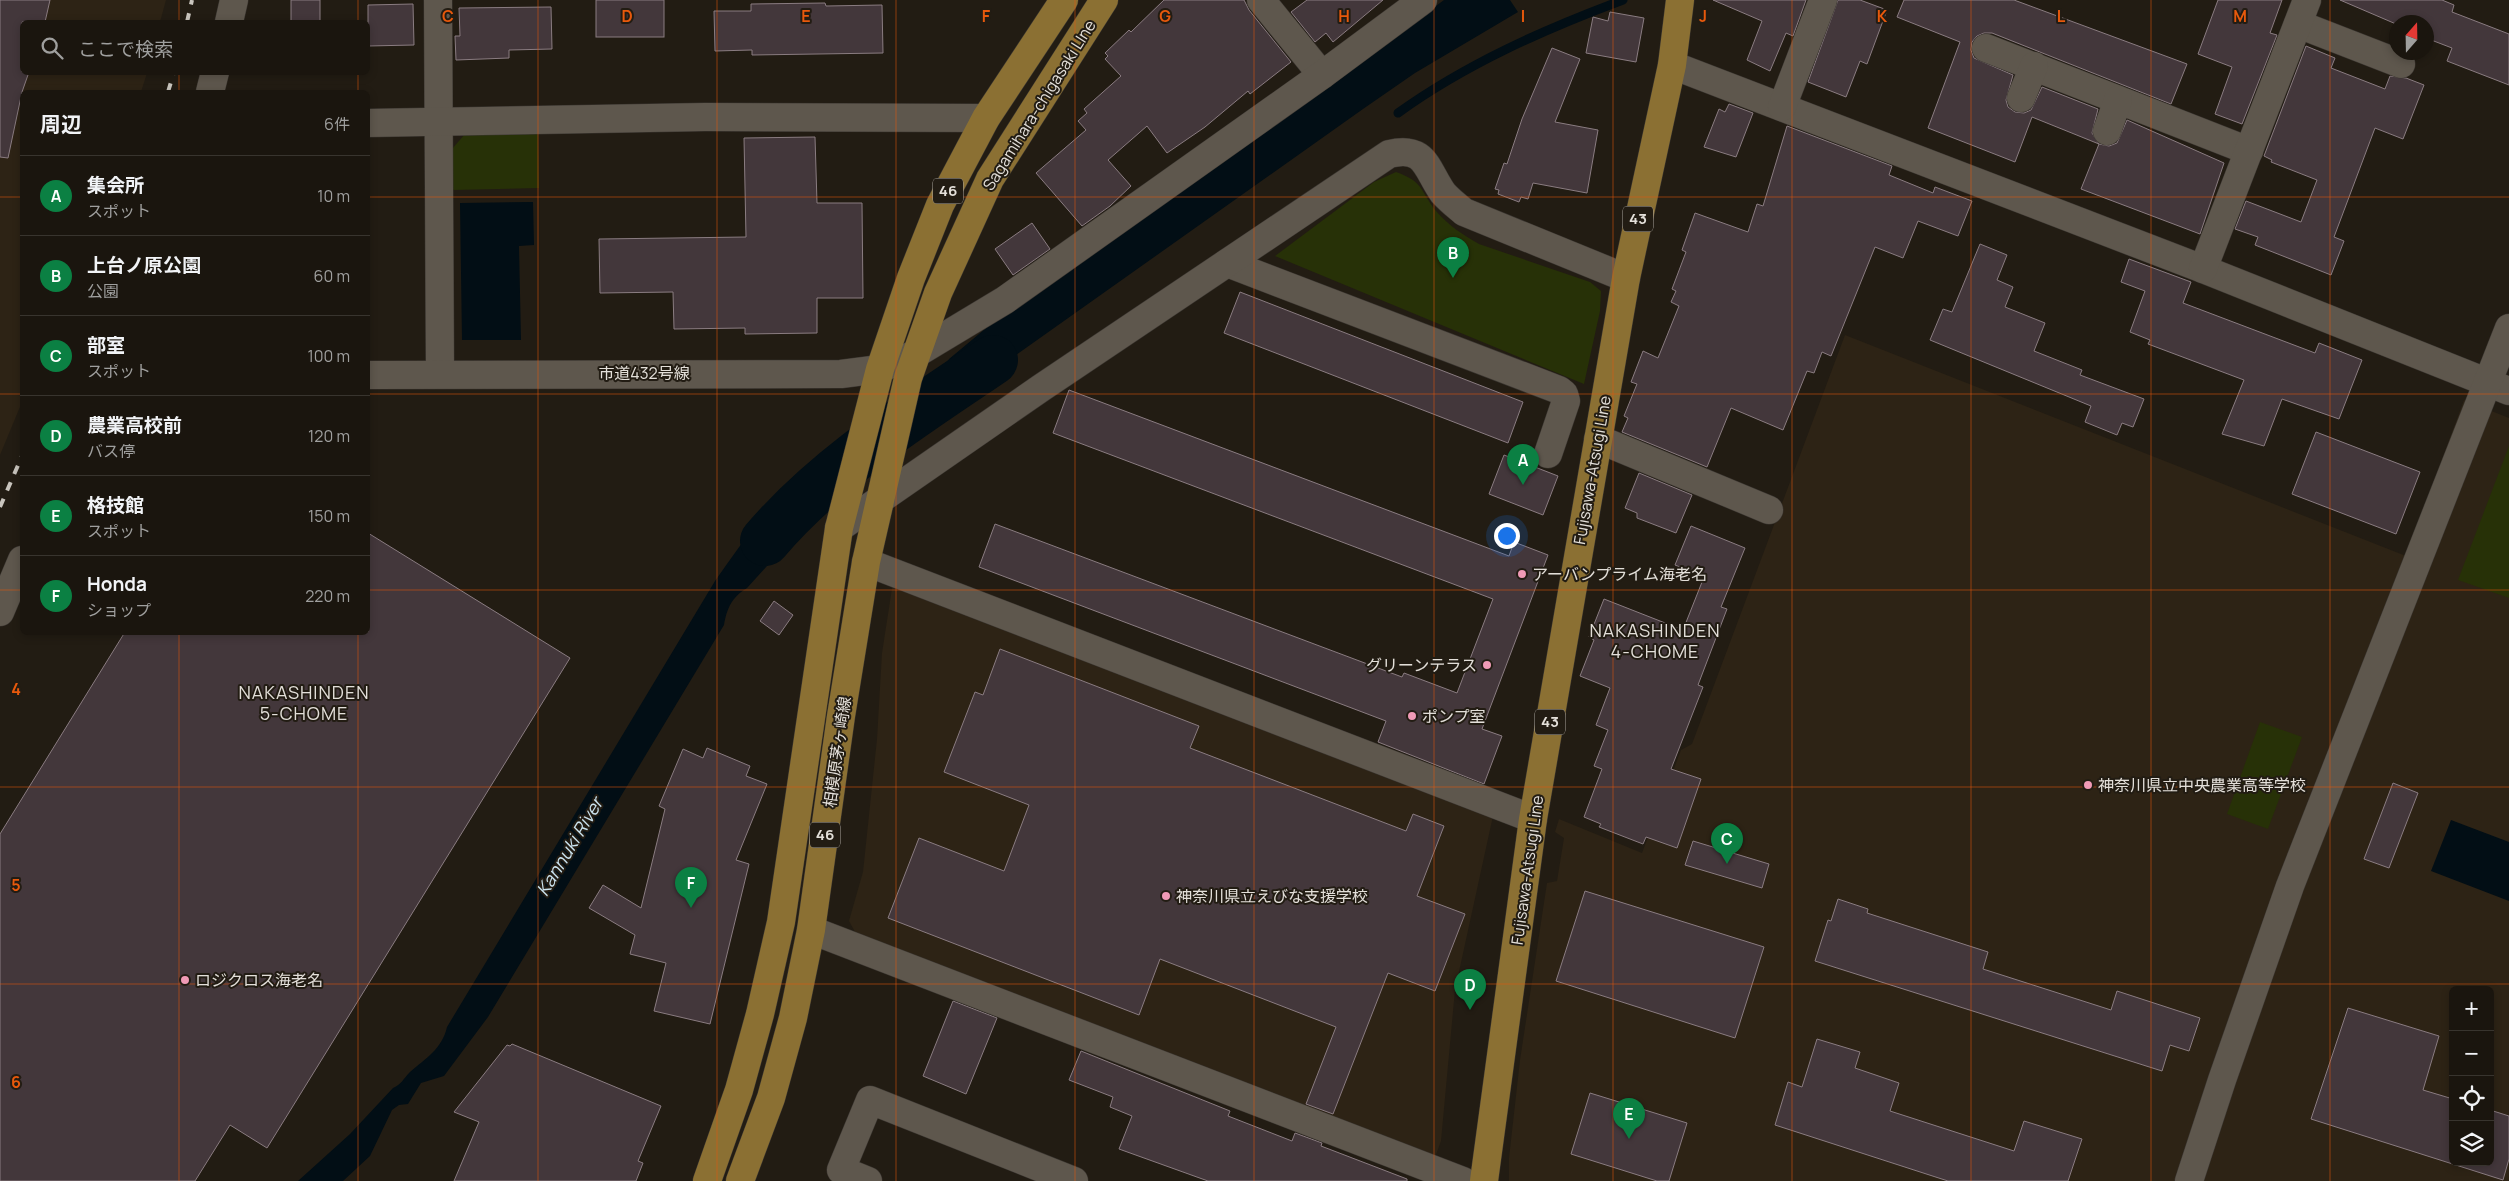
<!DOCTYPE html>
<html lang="ja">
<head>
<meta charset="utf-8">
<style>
	:root { --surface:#1a150e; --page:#231e17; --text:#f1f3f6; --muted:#9f9f9e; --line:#38342e; --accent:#0b8043 }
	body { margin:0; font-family:Manrope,"Noto Sans JP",sans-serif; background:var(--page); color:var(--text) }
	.controls { position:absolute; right:15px; bottom:15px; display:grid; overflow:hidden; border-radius:8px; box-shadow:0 2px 8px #0003 }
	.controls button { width:45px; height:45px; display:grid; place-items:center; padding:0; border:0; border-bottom:1px solid var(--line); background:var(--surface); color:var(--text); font:25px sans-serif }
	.compass { position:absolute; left:2389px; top:15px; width:45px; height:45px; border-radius:50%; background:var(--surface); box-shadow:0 2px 8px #0003; rotate:20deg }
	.you { position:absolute; left:1506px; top:535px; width:18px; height:18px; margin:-12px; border:4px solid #fff; border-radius:50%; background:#1a73e8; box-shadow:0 0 0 8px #1a73e833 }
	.badge { display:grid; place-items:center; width:32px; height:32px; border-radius:50%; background:var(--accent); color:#fff; font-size:16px; font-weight:700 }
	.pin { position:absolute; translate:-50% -41px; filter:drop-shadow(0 1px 2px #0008) }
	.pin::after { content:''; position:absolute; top:26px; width:18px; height:15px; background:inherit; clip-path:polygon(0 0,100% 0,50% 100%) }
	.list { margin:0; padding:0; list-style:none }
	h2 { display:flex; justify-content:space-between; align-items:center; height:65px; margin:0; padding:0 20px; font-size:21px }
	h2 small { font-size:16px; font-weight:400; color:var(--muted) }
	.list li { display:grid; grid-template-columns:32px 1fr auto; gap:15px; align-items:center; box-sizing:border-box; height:80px; padding:0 20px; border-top:1px solid var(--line) }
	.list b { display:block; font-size:19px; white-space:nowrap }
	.list p { margin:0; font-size:16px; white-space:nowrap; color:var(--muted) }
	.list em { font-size:16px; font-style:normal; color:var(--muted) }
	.icon { flex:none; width:28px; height:28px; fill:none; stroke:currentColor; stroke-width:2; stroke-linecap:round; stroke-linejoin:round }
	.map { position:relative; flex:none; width:2509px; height:1181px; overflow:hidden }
	.search { position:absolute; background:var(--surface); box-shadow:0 2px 8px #0003; left:20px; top:20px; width:350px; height:55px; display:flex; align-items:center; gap:12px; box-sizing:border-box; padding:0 18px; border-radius:8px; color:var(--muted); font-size:19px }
	.panel { position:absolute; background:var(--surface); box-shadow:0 2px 8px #0003; left:20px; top:90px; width:350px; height:545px; border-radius:8px }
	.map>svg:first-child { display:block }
	.built { fill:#2d2315; fill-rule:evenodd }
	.green { fill:#273107 }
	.water { fill:#020e15 }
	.pier { fill:#221c13 }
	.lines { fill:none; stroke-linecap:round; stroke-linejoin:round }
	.stream { stroke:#020e15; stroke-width:9 }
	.river { stroke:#020e15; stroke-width:50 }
	.building { fill:#43373b; stroke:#8a7c81 }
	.minor-casing { stroke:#3b3631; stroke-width:29 }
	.major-casing { stroke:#3b3631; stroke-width:29 }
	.minor { stroke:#5e574d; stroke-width:28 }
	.major { stroke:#8b7033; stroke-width:28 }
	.rail { stroke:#c9c5be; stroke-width:4; stroke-dasharray:9 9; stroke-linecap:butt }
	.grid { fill:none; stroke:#e8590c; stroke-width:1; stroke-opacity:0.55 }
	.poi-dot { fill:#f09ab6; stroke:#221c13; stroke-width:2 }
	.labels { text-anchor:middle; stroke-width:4; stroke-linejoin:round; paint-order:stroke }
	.shield { fill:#221c13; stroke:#a9a49e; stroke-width:1 }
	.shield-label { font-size:15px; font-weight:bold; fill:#e3dfd9 }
	.street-label { font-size:16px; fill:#e3dfd9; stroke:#221c13 }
	.poi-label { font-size:16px; fill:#e3dfd9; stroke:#221c13; text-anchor:start }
	.neighbourhood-label { font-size:18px; letter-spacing:1px; fill:#e3dfd9; stroke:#221c13 }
	.water-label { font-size:18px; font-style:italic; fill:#cce4f0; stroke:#221c13 }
	.grid-label { font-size:16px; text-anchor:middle; font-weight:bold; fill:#e8590c; stroke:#221c13; stroke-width:4; stroke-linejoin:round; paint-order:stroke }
</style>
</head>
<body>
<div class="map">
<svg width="2509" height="1181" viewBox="0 0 2509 1181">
	<rect width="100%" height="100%" fill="#221c13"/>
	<g class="built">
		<path d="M 0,0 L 166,0 L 160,22 L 22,22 L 22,72 L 147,73 L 141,92 L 22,92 L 22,402 L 0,455 Z"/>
		<path d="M 1845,335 L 2406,556 L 2464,400 L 2509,418 L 2509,1181 L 1509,1181 L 1509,1158 L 1520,1060 L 1547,883 L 1557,881 L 1564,838 L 1555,832 L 1559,819 L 1642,853 L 1681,750 L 1692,744 ZM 2453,990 L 2490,990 L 2490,1162 L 2453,1162 Z"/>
		<path d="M 893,582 L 1493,816 L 1455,990 L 1441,1141 L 1433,1163 L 859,939 L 849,921 L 863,872 L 877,739 L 882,653 Z"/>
	</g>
	<g class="green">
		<path d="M 465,134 L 538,134 L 539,188 L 452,190 L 452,149 Z"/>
		<path d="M 1396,172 C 1424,182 1419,189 1436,211 C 1448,225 1463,235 1479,244 L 1590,282 L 1601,291 L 1600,311 L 1584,384 L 1275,256 L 1374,182 Z"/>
		<path d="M 2509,446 L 2509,598 L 2458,580 Z"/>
		<path d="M 2260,722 L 2302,737 L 2268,829 L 2227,814 Z"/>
	</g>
	<g class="water">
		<path d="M 1444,0 L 1510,0 L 1518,12 L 1415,73 L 1363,109 L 968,389 L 931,420 L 949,359 L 997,319 L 1358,64 Z"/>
		<path d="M 533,202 L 534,245 L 519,246 L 521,340 L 462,340 L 460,203 Z"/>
		<path d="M 820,461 L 809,520 L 747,588 C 732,597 727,608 724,625 L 488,1017 L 444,1076 L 421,1083 L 408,1104 L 399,1105 L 392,1110 L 370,1156 L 343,1181 L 298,1181 L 350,1134 L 393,1088 C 402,1084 403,1079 410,1072 C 426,1058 442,1049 447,1027 L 715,581 C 745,538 778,492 820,461 Z"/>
		<path d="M 2451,820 L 2509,842 L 2509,901 L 2431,871 Z"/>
	</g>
	<g class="pier">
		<path d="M 950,356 L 931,420 L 930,422 L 929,419 Z"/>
		<path d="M 820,458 L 822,461 L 812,520 L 808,524 Z"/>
	</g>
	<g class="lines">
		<path class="stream" d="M 1398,113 C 1466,64 1545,29 1623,0"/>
		<path class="river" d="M 765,541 C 828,467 914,414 993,360"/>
	</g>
	<g class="building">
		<path d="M 0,0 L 50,0 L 45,22 L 22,22 L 22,72 L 29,72 L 22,92 L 8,158 L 0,157 Z"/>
		<rect x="291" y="0" width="29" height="22"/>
		<rect x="596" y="0" width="68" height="37"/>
		<path d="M 1164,0 L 1244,0 L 1249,10 L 1291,62 L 1250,94 L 1248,91 L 1205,127 L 1167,153 L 1147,126 L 1108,160 L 1131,186 L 1110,206 L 1082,226 L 1036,173 L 1086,130 L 1078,121 L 1087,113 L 1084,109 L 1121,76 L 1105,59 L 1108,56 L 1105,53 L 1129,30 L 1131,32 Z"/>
		<path d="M 1307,0 L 1383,0 L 1333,42 L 1326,33 L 1315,42 L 1291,12 Z"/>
		<path d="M 1713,0 L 1806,0 L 1793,36 L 1786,33 L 1770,71 L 1747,60 L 1762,21 Z"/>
		<path d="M 1838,0 L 1860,0 L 1887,10 L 1867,64 L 1860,61 L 1846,97 L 1808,82 Z"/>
		<path d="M 1904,0 L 2014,0 L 2187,64 L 2171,104 L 1992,33 L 1984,33 L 1977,36 L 1972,42 L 1971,50 L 1974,58 L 2013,75 L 2006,100 L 2008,107 L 2015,112 L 2024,113 L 2031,110 L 2042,87 L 2098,109 L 2092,133 L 2099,144 L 2032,117 L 2015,162 L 1928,128 L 1960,42 L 1897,17 Z"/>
		<path d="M 2218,0 L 2282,0 L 2270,33 L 2277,35 L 2242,124 L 2215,114 L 2232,67 L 2198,54 Z"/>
		<path d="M 2340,0 L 2442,0 L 2454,5 L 2452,12 L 2509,34 L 2509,85 L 2447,61 L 2452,48 L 2426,38 L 2426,22 L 2396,24 Z"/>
		<path d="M 825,3 L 826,6 L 882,5 L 883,53 L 752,55 L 752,50 L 715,51 L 714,11 L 751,11 L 751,4 Z"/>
		<path d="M 413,4 L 414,45 L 368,46 L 368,5 Z"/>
		<path d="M 551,7 L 552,49 L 509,50 L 509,58 L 456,60 L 455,36 L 460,36 L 459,8 Z"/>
		<path d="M 1610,12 L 1644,18 L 1636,62 L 1586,53 L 1593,17 L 1608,21 Z"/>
		<path d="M 2306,46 L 2335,58 L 2331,68 L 2385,89 L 2390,76 L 2406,78 L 2424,85 L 2403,139 L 2375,128 L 2334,237 L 2344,241 L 2331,275 L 2255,245 L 2258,237 L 2235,229 L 2246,201 L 2301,222 L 2317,180 L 2271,162 L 2272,160 L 2264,156 Z"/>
		<path d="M 1552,48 L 1580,59 L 1555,122 L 1598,130 L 1587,193 L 1533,183 L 1528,199 L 1521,197 L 1519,202 L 1498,194 L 1499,190 L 1495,189 L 1504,163 L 1507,164 L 1522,119 Z"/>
		<path d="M 1729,104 L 1753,113 L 1736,157 L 1704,147 L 1719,109 L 1725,112 Z"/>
		<path d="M 2127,120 L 2224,163 L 2200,234 L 2081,189 L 2099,144 L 2109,146 L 2117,143 Z"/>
		<path d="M 1787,126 L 1892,166 L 1889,175 L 1933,193 L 1935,187 L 1972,201 L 1958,236 L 1918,221 L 1903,258 L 1875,247 L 1831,356 L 1822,352 L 1814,373 L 1807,371 L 1783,430 L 1731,408 L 1707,467 L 1622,432 L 1628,418 L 1624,416 L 1637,384 L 1631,382 L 1643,351 L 1658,358 L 1679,306 L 1671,302 L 1676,291 L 1672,289 L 1686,252 L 1682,250 L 1695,213 L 1748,232 L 1757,204 L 1763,206 Z"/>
		<path d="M 815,137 L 817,203 L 862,203 L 863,298 L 817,298 L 817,333 L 745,334 L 745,328 L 674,329 L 673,292 L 600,293 L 599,239 L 746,237 L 744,138 Z"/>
		<path d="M 1032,223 L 1050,249 L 1013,275 L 995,249 Z"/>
		<path d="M 1980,244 L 2007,255 L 1997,280 L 2013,287 L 2005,307 L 2045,323 L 2034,351 L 2082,370 L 2080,375 L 2144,399 L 2133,427 L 2122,423 L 2117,435 L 2085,422 L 2091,406 L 1930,340 L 1943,309 L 1952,312 Z"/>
		<path d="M 2129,259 L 2191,282 L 2183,303 L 2315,353 L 2319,343 L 2362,360 L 2339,419 L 2282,399 L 2264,446 L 2222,434 L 2244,380 L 2148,344 L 2150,340 L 2130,332 L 2145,291 L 2121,282 Z"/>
		<path d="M 1240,292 L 1523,402 L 1508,443 L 1224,333 Z"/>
		<path d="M 1069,390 L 1509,556 L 1514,542 L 1548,555 L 1482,729 L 1502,736 L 1484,784 L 1378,742 L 1386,721 L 979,567 L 995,524 L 1402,677 L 1404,673 L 1457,693 L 1493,599 L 1053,433 Z"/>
		<path d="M 2316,432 L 2420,472 L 2396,534 L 2292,494 Z"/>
		<path d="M 1504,455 L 1558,476 L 1543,515 L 1489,494 Z"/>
		<path d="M 1639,473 L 1692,495 L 1676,533 L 1637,518 L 1637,513 L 1625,508 Z"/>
		<path d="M 1691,526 L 1745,548 L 1721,607 L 1727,609 L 1698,685 L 1703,687 L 1671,769 L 1701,779 L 1677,848 L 1646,837 L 1643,844 L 1599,827 L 1601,824 L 1584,817 L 1602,769 L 1594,766 L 1608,730 L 1596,725 L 1610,688 L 1580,676 L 1594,640 L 1589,637 L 1604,599 L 1683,630 L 1704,577 L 1675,565 Z"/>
		<path d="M 368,533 L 570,658 L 267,1148 L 230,1125 L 195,1181 L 0,1181 L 0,834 L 125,632 L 368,632 Z"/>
		<path d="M 774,601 L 793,615 L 779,635 L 760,621 Z"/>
		<path d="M 1000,649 L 1199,726 L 1190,748 L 1406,831 L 1413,814 L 1444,826 L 1417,896 L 1465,914 L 1435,991 L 1388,973 L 1333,1114 L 1306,1104 L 1336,1027 L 1160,959 L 1139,1015 L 888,918 L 919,838 L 1004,871 L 1029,805 L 944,772 L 975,692 L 983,695 Z"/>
		<path d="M 707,748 L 750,766 L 746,776 L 767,784 L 736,860 L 749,864 L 710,1024 L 654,1011 L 666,963 L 630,954 L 635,935 L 589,908 L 603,885 L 641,908 L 665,809 L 659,806 L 683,749 L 703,758 Z"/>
		<path d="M 2393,783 L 2418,793 L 2389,868 L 2364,859 Z"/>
		<path d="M 1693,841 L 1769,864 L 1762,888 L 1685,865 Z"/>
		<path d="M 1585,891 L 1764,947 L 1735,1038 L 1556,981 Z"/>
		<path d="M 1838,899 L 1868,909 L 1867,913 L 1988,952 L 1983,969 L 2111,1010 L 2117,991 L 2200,1018 L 2189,1051 L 2170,1045 L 2162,1071 L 1815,961 L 1828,920 L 1831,921 Z"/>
		<path d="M 953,1001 L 997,1018 L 966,1094 L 923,1076 Z"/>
		<path d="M 2348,1008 L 2439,1036 L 2423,1090 L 2453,1099 L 2453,1162 L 2490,1162 L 2490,1110 L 2509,1116 L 2509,1159 L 2503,1180 L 2311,1119 Z"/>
		<path d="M 1817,1039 L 1860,1052 L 1855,1068 L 1899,1083 L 1890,1111 L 2014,1151 L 2024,1121 L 2082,1139 L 2068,1181 L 1948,1181 L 1775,1125 L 1788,1082 L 1802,1087 Z"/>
		<path d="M 512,1044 L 661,1106 L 638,1161 L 643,1163 L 636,1181 L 454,1181 L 479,1122 L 454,1112 L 507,1045 L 510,1046 Z"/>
		<path d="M 1081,1051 L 1230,1111 L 1228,1116 L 1292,1141 L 1295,1133 L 1322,1143 L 1321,1146 L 1407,1179 L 1407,1181 L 1208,1181 L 1119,1149 L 1132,1116 L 1110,1107 L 1113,1097 L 1069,1080 Z"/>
		<path d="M 1590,1093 L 1687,1123 L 1669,1181 L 1657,1181 L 1571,1154 Z"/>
	</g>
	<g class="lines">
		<defs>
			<g id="minor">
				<path d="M 438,0 L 440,374"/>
				<path d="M 1261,0 L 1322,75"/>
				<path d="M 229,22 L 234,0"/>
				<path d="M 2298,24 L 2401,64"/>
				<path d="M 1986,48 L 2249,151"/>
				<path d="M 1672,65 L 2203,269 L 2509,391"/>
				<path d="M 210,92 L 215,72"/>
				<path d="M 2021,98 L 2034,66"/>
				<path d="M 1782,107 L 1823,0"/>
				<path d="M 368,123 L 705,117 L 986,118"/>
				<path d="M 2107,131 L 2118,100"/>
				<path d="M 1227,263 L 1559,390 L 1564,394 L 1566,401 L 1548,454"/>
				<path d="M 2203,269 L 2307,0"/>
				<path d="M 368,375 L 841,374 L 880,369 L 917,353 L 1005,300 L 1322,75 L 1423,0"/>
				<path d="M 1598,439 L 1769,510"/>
				<path d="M 839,528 L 1041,388 L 1389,154 C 1426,145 1426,169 1443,193 C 1449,200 1457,206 1464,212 L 1626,278"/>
				<path d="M 866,562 L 1533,819"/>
				<path d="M 0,612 L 22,560"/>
				<path d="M 811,930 L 1463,1181"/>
				<path d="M 868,1181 L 841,1170 L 870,1100 L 1074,1181"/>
				<path d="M 2189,1181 L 2222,1080 L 2290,886 L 2509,328"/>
			</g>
			<g id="major">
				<path d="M 707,1181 L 739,1090 L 760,1014 L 781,922 L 839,528 L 880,369 L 911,278 L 940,205 L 986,118 L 1064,0"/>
				<path d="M 740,1181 L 771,1098 L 793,1018 L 811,930 L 841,716 L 866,562 L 908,378 L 938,293 L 990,179 L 1104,0"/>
				<path d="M 1484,1181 L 1533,819 L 1626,278 L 1672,65 L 1680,0"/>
			</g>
		</defs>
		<use href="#minor" class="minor-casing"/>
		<use href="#major" class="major-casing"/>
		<use href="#minor" class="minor"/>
		<use href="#major" class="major"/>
		<g class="rail">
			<path d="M 187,22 L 192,0"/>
			<path d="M 168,92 L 174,72"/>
			<path d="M 0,507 L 22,456"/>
		</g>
	</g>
	<path class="grid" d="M 179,0 L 179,22M 358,0 L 358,22M 538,0 L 538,1181M 717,0 L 717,1181M 896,0 L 896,1181M 1075,0 L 1075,1181M 1254,0 L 1254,1181M 1434,0 L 1434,1181M 1613,0 L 1613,1181M 1792,0 L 1792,1181M 1971,0 L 1971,1181M 2151,0 L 2151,1181M 2330,0 L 2330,1181M 179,72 L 179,92M 358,72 L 358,92M 0,197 L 22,197M 368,197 L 2509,197M 0,394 L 22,394M 368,394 L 2509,394M 0,590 L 22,590M 368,590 L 2509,590M 179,632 L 179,1181M 358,632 L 358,1181M 0,787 L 2509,787M 0,984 L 2509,984"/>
	<g class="poi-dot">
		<circle cx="1522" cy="574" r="5"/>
		<circle cx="1487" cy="665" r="5"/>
		<circle cx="1412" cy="716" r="5"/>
		<circle cx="2088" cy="785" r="5"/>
		<circle cx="1166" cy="896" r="5"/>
		<circle cx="185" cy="980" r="5"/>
	</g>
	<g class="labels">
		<g class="shield">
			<rect x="933" y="178.5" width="30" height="25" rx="4"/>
			<rect x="1623" y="206.5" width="30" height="25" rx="4"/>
			<rect x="1535" y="709.5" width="30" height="25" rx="4"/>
			<rect x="810" y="822.5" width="30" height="25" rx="4"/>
		</g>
		<g class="shield-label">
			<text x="948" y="196">46</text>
			<text x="1638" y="224">43</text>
			<text x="1550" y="727">43</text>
			<text x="825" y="840">46</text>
		</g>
		<g class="street-label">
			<text transform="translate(1039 105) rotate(-58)" y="6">Sagamihara-chigasaki LIne</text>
			<text x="644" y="379">市道432号線</text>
			<text transform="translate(1592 470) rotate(-80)" y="6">Fujisawa-Atsugi Line</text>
			<text transform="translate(837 752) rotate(-82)" y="6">相模原茅ヶ崎線</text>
			<text transform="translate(1527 870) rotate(-82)" y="6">Fujisawa-Atsugi Line</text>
		</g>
		<g class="poi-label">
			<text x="1532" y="580">アーバンプライム海老名</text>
			<text x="1477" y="671" text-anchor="end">グリーンテラス</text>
			<text x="1422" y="722">ポンプ室</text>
			<text x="2098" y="791">神奈川県立中央農業高等学校</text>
			<text x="1176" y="902">神奈川県立えびな支援学校</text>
			<text x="195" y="986">ロジクロス海老名</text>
		</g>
		<g class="neighbourhood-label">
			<text x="1655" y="637">NAKASHINDEN<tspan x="1655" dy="21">4-CHOME</tspan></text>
			<text x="304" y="699">NAKASHINDEN<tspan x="304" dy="21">5-CHOME</tspan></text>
		</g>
		<g class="water-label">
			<text transform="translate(570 847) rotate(-59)" y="6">Kannuki River</text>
		</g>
	</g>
	<g class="grid-label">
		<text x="448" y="22">C</text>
		<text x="627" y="22">D</text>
		<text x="806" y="22">E</text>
		<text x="986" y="22">F</text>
		<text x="1165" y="22">G</text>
		<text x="1344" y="22">H</text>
		<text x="1523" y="22">I</text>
		<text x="1703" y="22">J</text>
		<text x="1882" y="22">K</text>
		<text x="2061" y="22">L</text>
		<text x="2240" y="22">M</text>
		<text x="16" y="695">4</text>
		<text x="16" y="891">5</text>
		<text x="16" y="1088">6</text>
	</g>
</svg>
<div class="controls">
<button>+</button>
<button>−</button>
<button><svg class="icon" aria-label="locate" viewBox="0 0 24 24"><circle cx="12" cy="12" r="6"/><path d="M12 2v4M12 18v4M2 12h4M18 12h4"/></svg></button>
<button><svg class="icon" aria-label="layers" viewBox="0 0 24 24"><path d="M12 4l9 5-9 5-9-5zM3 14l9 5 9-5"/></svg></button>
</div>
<svg class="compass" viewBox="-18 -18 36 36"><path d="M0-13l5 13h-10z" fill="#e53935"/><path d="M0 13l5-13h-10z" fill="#9f9f9e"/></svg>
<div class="you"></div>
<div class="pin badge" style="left:1523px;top:485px">A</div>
<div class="pin badge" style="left:1453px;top:278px">B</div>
<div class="pin badge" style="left:1727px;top:864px">C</div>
<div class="pin badge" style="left:1470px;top:1010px">D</div>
<div class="pin badge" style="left:1629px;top:1139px">E</div>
<div class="pin badge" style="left:691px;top:908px">F</div>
<div class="search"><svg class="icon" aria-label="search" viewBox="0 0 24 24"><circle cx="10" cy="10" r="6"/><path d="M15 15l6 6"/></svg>ここで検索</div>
<section class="panel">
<h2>周辺<small>6件</small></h2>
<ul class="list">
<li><span class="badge">A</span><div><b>集会所</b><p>スポット</p></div><em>10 m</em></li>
<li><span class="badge">B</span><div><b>上台ノ原公園</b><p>公園</p></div><em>60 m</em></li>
<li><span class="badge">C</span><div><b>部室</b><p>スポット</p></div><em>100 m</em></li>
<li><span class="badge">D</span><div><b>農業高校前</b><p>バス停</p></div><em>120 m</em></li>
<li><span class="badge">E</span><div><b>格技館</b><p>スポット</p></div><em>150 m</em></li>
<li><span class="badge">F</span><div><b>Honda</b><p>ショップ</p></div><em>220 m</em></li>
</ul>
</section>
</div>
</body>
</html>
